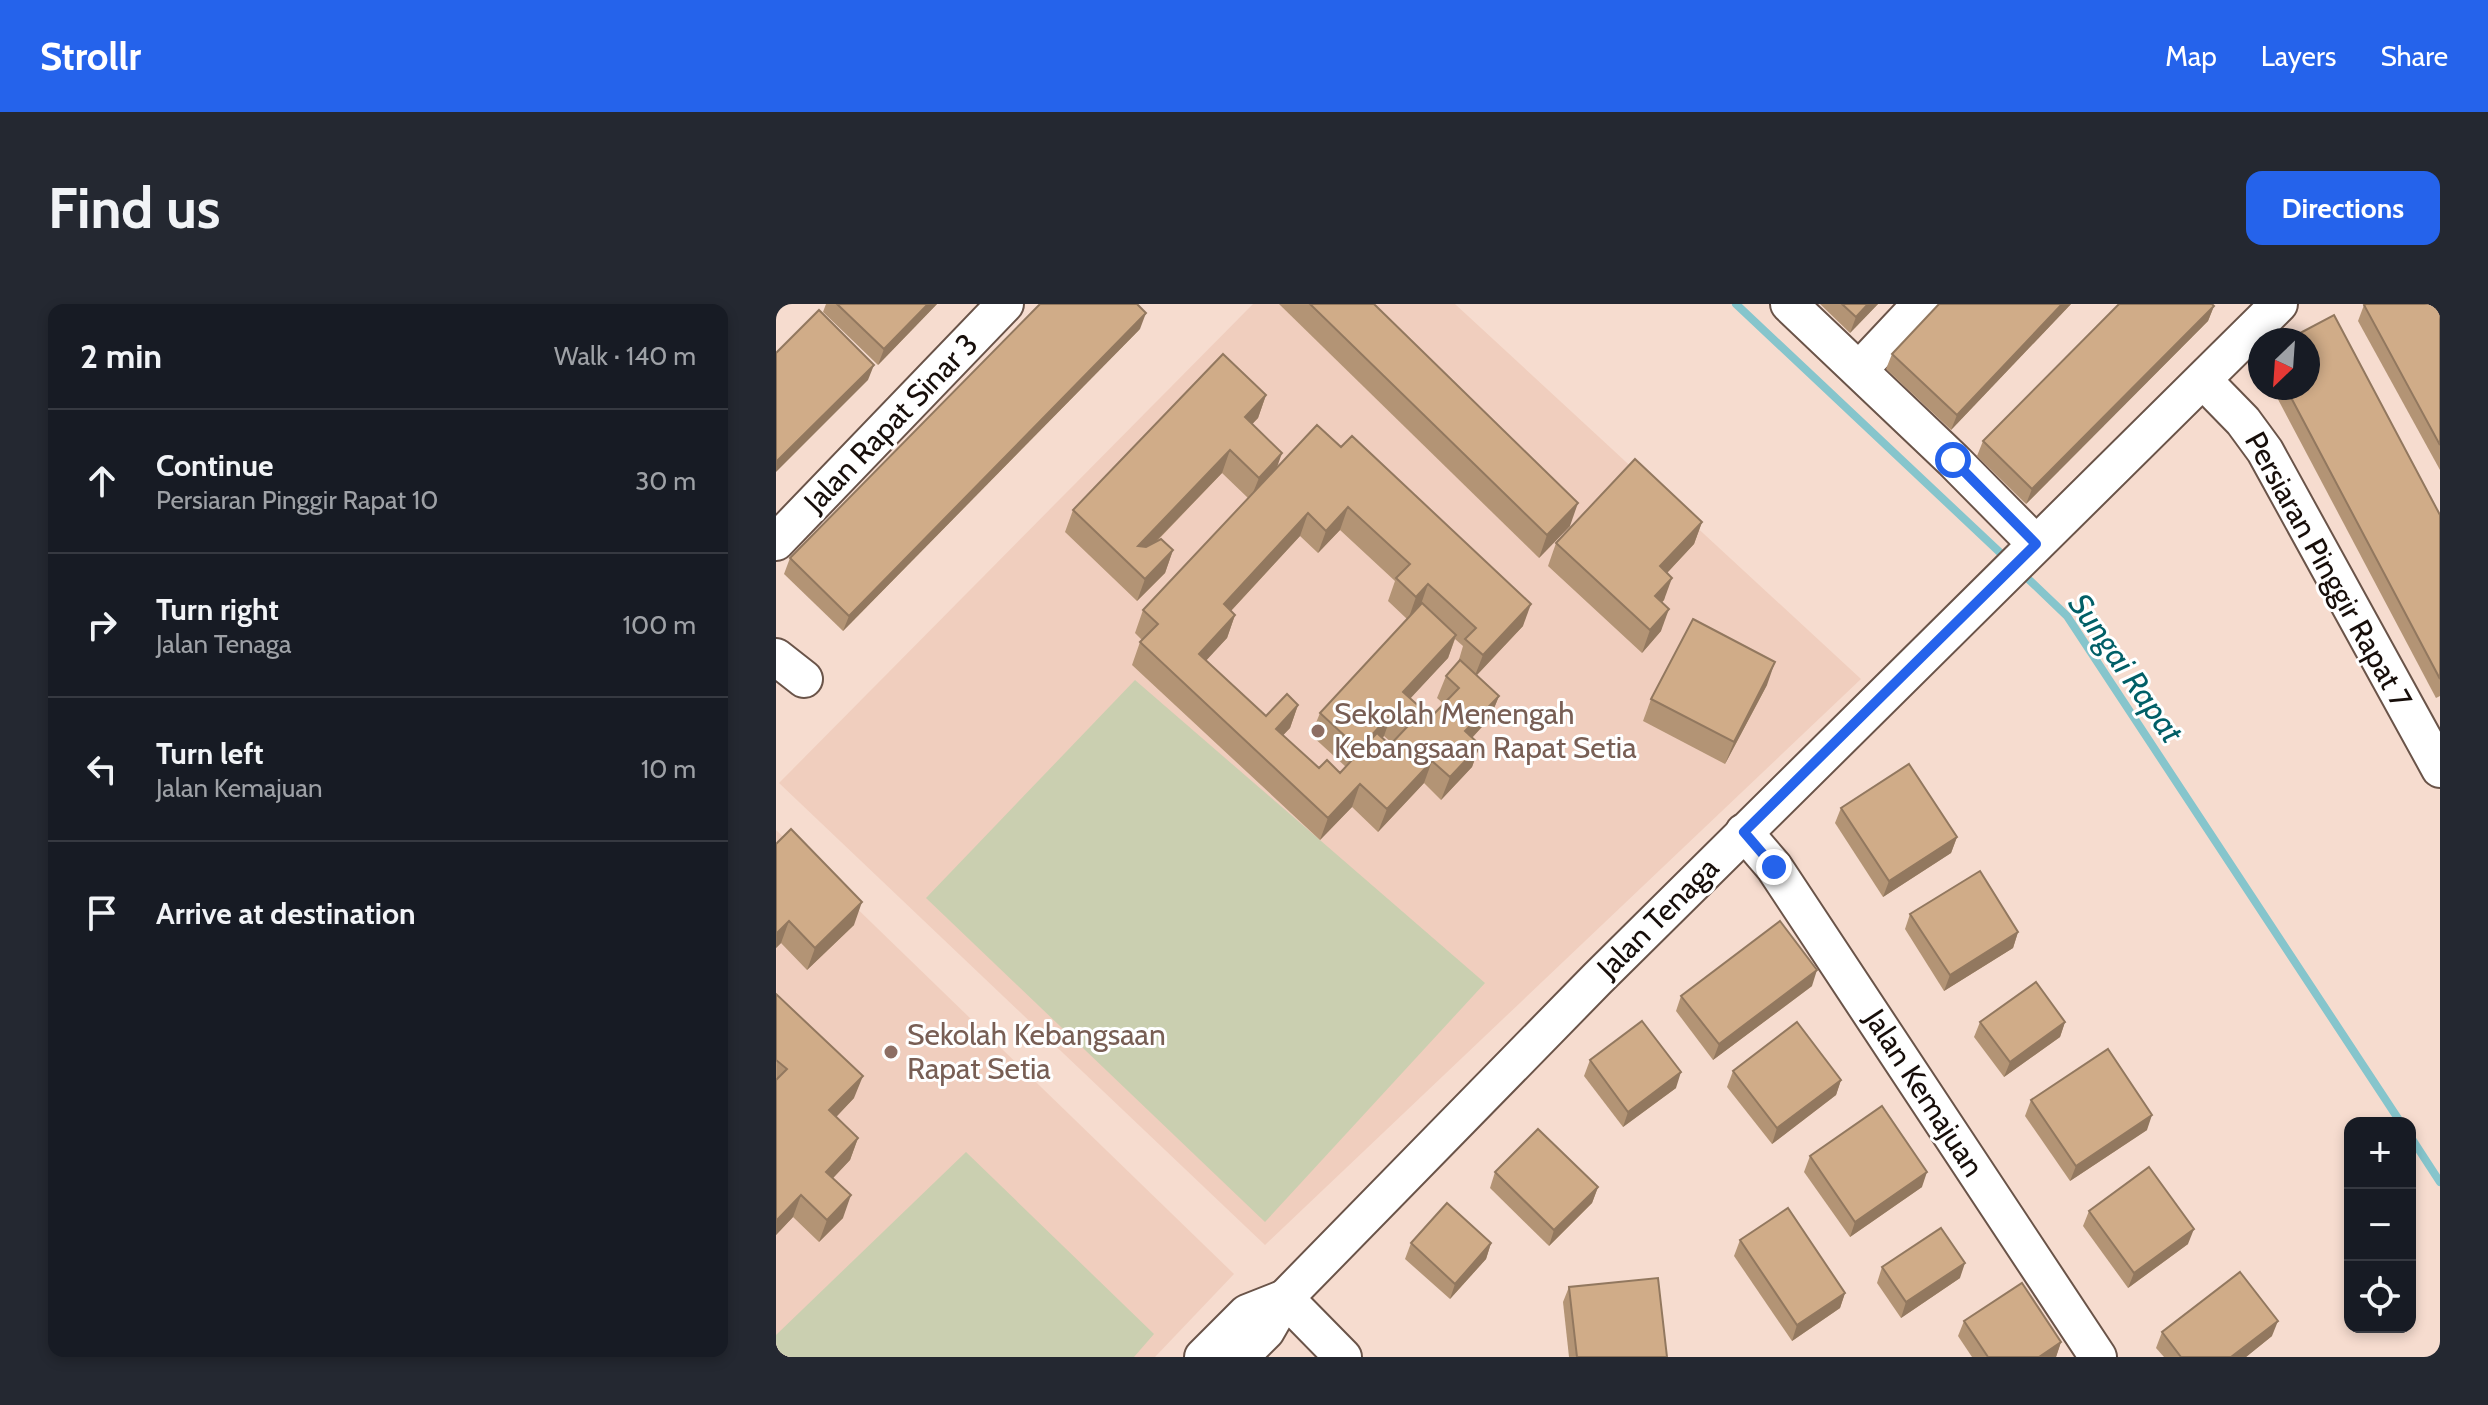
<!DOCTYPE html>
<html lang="en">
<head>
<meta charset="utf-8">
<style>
	:root { --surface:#171b24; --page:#242831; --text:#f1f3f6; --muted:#9ea1a6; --line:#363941; --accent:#2563eb }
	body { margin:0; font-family:Cabin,sans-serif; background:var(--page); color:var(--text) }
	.controls { position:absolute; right:24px; bottom:24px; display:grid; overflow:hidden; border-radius:16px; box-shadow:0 4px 12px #0003 }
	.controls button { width:72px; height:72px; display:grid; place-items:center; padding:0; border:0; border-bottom:2px solid var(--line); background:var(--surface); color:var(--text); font:40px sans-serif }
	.compass { position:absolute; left:1472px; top:24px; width:72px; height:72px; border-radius:50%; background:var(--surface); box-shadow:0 4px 12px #0003; rotate:205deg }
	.stop { position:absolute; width:24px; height:24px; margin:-18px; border:6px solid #2563eb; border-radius:50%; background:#fff }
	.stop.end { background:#2563eb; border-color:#fff; box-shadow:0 2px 8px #0008 }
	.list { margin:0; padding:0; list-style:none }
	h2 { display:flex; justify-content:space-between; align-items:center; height:104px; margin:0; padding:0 32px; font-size:34px }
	h2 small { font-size:26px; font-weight:400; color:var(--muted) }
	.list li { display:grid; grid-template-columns:52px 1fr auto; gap:24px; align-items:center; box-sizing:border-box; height:144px; padding:0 32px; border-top:2px solid var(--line) }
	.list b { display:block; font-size:30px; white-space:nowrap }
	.list p { margin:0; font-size:26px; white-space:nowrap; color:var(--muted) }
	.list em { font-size:26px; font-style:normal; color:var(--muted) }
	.icon { flex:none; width:44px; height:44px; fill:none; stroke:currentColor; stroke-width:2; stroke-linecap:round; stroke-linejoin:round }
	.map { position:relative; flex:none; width:1664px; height:1053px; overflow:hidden; border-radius:16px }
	header { display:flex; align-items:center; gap:48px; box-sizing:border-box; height:112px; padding:0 40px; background:var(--accent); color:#fff }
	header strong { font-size:38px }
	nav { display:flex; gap:44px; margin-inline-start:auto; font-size:28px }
	.intro { display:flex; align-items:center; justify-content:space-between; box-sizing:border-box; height:192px; padding:0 48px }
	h1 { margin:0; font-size:56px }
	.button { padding:20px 36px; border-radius:16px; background:var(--accent); color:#fff; font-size:28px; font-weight:700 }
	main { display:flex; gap:48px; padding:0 48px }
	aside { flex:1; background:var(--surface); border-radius:16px; box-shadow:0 4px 12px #0003 }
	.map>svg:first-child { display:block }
	.built { fill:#f0cebe }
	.green { fill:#cacfb0 }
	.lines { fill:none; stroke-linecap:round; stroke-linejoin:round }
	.stream { stroke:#86c5cc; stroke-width:8 }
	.minor-casing { stroke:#6a5449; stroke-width:40 }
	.minor { stroke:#fff; stroke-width:36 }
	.wall { fill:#b39475; fill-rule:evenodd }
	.shaded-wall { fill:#92785f }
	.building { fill:#d0ac88; stroke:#92785f; stroke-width:2 }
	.route { stroke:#2563eb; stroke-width:10 }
	.education-dot { fill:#8d6e63; stroke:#fff; stroke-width:3 }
	.labels { text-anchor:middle; stroke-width:6; stroke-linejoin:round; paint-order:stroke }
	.street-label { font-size:30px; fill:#170e0a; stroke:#fff }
	.education-label { font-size:30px; fill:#785e54; stroke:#fff; text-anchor:start }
	.water-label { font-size:32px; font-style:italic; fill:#015f67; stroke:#fff }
</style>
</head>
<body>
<header>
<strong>Strollr</strong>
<nav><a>Map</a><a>Layers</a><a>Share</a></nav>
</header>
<div class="intro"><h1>Find us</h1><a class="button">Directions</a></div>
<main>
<aside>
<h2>2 min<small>Walk · 140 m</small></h2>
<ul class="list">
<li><svg class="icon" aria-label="ahead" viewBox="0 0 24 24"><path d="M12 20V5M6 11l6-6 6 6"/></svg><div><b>Continue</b><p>Persiaran Pinggir Rapat 10</p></div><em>30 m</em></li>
<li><svg class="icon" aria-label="right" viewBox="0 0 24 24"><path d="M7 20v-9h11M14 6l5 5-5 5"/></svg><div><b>Turn right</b><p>Jalan Tenaga</p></div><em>100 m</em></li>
<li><svg class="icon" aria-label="left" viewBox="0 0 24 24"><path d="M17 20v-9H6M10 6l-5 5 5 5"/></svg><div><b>Turn left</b><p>Jalan Kemajuan</p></div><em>10 m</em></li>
<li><svg class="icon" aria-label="arrive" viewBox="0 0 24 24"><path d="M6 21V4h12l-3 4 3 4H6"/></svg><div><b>Arrive at destination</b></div></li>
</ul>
</aside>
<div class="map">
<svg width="1664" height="1053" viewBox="0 0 1664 1053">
	<rect width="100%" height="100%" fill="#f6dccf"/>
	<g class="built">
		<path d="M 477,0 L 679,0 L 1085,375 L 489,941 L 3,479 Z"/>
		<path d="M 0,526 L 458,970 L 379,1053 L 0,1053 Z"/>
	</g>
	<g class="green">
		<path d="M 359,376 L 709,679 L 489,918 L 150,594 Z"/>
		<path d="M 190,848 L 378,1030 L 358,1053 L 0,1053 L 0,1031 Z"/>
	</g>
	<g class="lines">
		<g class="stream">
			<path d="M 960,0 L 1233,257"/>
			<path d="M 1246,269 L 1291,312 L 1625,819"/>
			<path d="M 1634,832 L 1664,878"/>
		</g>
		<defs>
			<g id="minor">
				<path d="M 1013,0 L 1177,156 L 1260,240"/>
				<path d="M 1083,66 L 1145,0"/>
				<path d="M 1427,76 L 1467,117 L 1489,147 L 1664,465"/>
				<path d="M 0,238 L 229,0"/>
				<path d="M 0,353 L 28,375"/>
				<path d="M 968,528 L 998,563 L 1322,1053"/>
				<path d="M 509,994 L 567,1053"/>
				<path d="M 427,1053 L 471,1009 L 509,994"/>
				<path d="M 464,1053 L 490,1027 L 509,994 L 821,675 L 1503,0"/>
			</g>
		</defs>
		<use href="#minor" class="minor-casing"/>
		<use href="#minor" class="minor"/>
	</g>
	<g class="wall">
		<path d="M 50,0 L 161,0 L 102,61 L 47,8 Z"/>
		<path d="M 503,0 L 598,0 L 794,222 L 763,254 Z"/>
		<path d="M 1044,0 L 1102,0 L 1074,29 Z"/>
		<path d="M 1163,0 L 1295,0 L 1175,126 L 1110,65 L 1116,50 Z"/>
		<path d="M 1588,1 L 1664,4 L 1664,166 L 1582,17 Z"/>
		<path d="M 1438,2 L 1432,17 L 1250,200 L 1201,152 L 1207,137 Z"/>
		<path d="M 364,25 L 67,327 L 8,270 L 14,254 Z"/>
		<path d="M 1496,84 L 1532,84 L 1664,211 L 1664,392 L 1660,394 Z"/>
		<path d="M 490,91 L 482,114 L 476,120 L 501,164 L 541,121 L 747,322 L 701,371 L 723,392 L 714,414 L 696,434 L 704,441 L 696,463 L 665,496 L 648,479 L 602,528 L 576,503 L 544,536 L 356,361 L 364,338 L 366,336 L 359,329 L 367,306 L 472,194 L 446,169 L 381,237 L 397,246 L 389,269 L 361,297 L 289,228 L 297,206 ZM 564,226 L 619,277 L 612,297 L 631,315 L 544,409 L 535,431 L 570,463 L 564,469 L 543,464 L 507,431 L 514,424 L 522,401 L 490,412 L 430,356 L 451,334 L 459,311 L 455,307 L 524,232 L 542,249 ZM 679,335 L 687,342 L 682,359 L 670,372 L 661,394 L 668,400 L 655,413 L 634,394 L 672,354 ZM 608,432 L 616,439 L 614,441 L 606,434 Z"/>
		<path d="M 926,218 L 918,240 L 891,269 L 888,296 L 886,298 L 885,327 L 866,349 L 772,262 L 780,239 Z"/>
		<path d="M 991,381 L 949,460 L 867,417 L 875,395 Z"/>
		<path d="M 1065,504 L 1181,533 L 1175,549 L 1107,593 L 1059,519 Z"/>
		<path d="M 0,540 L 78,621 L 31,666 L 5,639 L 0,644 Z"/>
		<path d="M 1134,610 L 1242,628 L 1237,644 L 1168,687 L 1129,625 Z"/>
		<path d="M 1036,682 L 937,756 L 900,707 L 905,692 Z"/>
		<path d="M 0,690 L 78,794 L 60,813 L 82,834 L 74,856 L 57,874 L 67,914 L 43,938 L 17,913 L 0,931 Z"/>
		<path d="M 1204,718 L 1289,718 L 1284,733 L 1228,773 L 1198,733 Z"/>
		<path d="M 814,756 L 900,784 L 847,823 L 808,772 Z"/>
		<path d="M 957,767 L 1065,776 L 1060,791 L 996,840 L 951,783 Z"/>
		<path d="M 1255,796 L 1371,826 L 1294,877 L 1249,812 Z"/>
		<path d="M 1034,852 L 1146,883 L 1074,933 L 1028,868 Z"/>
		<path d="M 719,868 L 822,883 L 816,899 L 773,942 L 714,884 Z"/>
		<path d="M 1313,907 L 1412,940 L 1352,984 L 1307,922 Z"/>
		<path d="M 964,936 L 1069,989 L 1064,1004 L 1016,1037 L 958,952 Z"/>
		<path d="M 635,939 L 715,939 L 710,955 L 674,995 L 629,955 Z"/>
		<path d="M 1106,963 L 1184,974 L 1125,1014 L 1101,979 Z"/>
		<path d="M 793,983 L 891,1053 L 793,1053 L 787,998 Z"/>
		<path d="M 1188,1017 L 1285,1038 L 1280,1053 L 1196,1053 L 1182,1032 Z"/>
		<path d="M 1386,1028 L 1496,1032 L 1470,1053 L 1388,1053 L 1380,1044 Z"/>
	</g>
	<g class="shaded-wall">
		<path d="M 152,0 L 161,0 L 102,61 L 108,45 Z"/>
		<path d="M 1092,0 L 1102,0 L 1074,29 L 1080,13 Z"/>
		<path d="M 1286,0 L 1295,0 L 1175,126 L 1181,111 Z"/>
		<path d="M 1438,2 L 1432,17 L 1250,200 L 1256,185 Z"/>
		<path d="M 370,9 L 364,25 L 67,327 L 73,312 Z"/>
		<path d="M 98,61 L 92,76 L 0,168 L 0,158 Z"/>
		<path d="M 490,91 L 482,114 L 461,136 L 469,113 Z"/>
		<path d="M 454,146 L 446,169 L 356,262 L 362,242 Z"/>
		<path d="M 506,149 L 498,172 L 474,196 L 483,174 Z"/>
		<path d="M 802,199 L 794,222 L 763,254 L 771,231 Z"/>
		<path d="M 572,203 L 564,226 L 542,249 L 550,227 Z"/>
		<path d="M 532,209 L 524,232 L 440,323 L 448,300 Z"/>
		<path d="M 926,218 L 918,240 L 876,285 L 884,262 Z"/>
		<path d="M 397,246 L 389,269 L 361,297 L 369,275 Z"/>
		<path d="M 896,274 L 888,296 L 871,314 L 879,292 Z"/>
		<path d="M 652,280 L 644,303 L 632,316 L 640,293 Z"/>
		<path d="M 755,300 L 747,322 L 698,374 L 707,351 Z"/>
		<path d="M 893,305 L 885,327 L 866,349 L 874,326 Z"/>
		<path d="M 459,311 L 451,334 L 415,373 L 423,350 Z"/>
		<path d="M 680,331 L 672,354 L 619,411 L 627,388 Z"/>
		<path d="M 999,358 L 991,381 L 949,460 L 958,438 Z"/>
		<path d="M 723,392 L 714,414 L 681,450 L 689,427 Z"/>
		<path d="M 522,401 L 514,424 L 492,447 L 500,425 Z"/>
		<path d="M 616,409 L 608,432 L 575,468 L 583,445 Z"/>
		<path d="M 704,441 L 696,463 L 665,496 L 674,473 Z"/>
		<path d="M 656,457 L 648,479 L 602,528 L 611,505 Z"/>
		<path d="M 584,480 L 576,503 L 544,536 L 552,514 Z"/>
		<path d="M 1181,533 L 1175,549 L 1107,593 L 1113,577 Z"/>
		<path d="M 86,598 L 78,621 L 31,666 L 39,644 Z"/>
		<path d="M 13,617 L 5,639 L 0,644 L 0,630 Z"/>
		<path d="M 1242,628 L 1237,644 L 1168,687 L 1174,671 Z"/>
		<path d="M 1041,666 L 1036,682 L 937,756 L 943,740 Z"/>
		<path d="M 1289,718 L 1284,733 L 1228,773 L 1234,758 Z"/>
		<path d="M 905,768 L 900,784 L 847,823 L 852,808 Z"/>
		<path d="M 87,772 L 78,794 L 45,829 L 53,806 Z"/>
		<path d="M 1065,776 L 1060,791 L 996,840 L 1001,824 Z"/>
		<path d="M 1376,811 L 1371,826 L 1294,877 L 1300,862 Z"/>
		<path d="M 82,834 L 74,856 L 42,890 L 50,868 Z"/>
		<path d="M 1151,868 L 1146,883 L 1074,933 L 1079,918 Z"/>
		<path d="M 822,883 L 816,899 L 773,942 L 778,926 Z"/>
		<path d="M 25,891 L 17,913 L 0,931 L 0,917 Z"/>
		<path d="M 75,891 L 67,914 L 43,938 L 51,916 Z"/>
		<path d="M 1418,925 L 1412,940 L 1352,984 L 1358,969 Z"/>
		<path d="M 715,939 L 710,955 L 674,995 L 679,980 Z"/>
		<path d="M 1189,959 L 1184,974 L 1125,1014 L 1130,998 Z"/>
		<path d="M 1069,989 L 1064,1004 L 1016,1037 L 1021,1021 Z"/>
		<path d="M 1502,1017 L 1496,1032 L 1470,1053 L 1455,1053 Z"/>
		<path d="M 1285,1038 L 1280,1053 L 1263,1053 Z"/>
	</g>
	<g class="building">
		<path d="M 61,0 L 152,0 L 108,45 Z"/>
		<path d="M 264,0 L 361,0 L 370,9 L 73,312 L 14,254 Z"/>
		<path d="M 534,0 L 598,0 L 802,199 L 771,231 Z"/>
		<path d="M 1066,0 L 1092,0 L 1080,13 Z"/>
		<path d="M 1163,0 L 1286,0 L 1181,111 L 1116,50 Z"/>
		<path d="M 1343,0 L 1436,0 L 1438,2 L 1256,185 L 1207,137 Z"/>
		<path d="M 1590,0 L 1662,0 L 1664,4 L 1664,141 L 1588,1 Z"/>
		<path d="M 43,6 L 98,61 L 0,158 L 0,49 Z"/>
		<path d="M 1558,11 L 1664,211 L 1664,375 L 1510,84 L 1532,84 L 1532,36 L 1511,36 Z"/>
		<path d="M 447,50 L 490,91 L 469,113 L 506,149 L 483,174 L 454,146 L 362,242 L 370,243 L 385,235 L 397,246 L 369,275 L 297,206 Z"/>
		<path d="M 541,121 L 565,143 L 576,132 L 755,300 L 707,351 L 689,335 L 700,324 L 652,280 L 640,293 L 620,274 L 634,260 L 572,203 L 550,227 L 532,209 L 448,300 L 459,311 L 423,350 L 490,412 L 511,390 L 522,401 L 500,425 L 543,464 L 551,456 L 564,469 L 601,429 L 614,441 L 631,423 L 616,409 L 583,445 L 544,409 L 646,299 L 680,331 L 627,388 L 655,413 L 683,384 L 670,372 L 684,356 L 723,392 L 689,427 L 704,441 L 674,473 L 656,457 L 611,505 L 584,480 L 552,514 L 364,338 L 382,320 L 367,306 Z"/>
		<path d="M 859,155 L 926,218 L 884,262 L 896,274 L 879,292 L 893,305 L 874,326 L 780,239 Z"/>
		<path d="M 917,315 L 999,358 L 958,438 L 875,395 Z"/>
		<path d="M 1133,460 L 1181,533 L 1113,577 L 1065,504 Z"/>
		<path d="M 15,525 L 86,598 L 39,644 L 13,617 L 0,630 L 0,540 Z"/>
		<path d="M 1204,567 L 1242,628 L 1174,671 L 1134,610 Z"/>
		<path d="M 1004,617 L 1041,666 L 943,740 L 905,692 Z"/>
		<path d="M 1260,678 L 1289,718 L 1234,758 L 1204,718 Z"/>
		<path d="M 0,690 L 87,772 L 53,806 L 82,834 L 50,868 L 75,891 L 51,916 L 25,891 L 0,917 L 0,776 L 11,765 L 0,756 Z"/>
		<path d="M 866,717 L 905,768 L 852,808 L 814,756 Z"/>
		<path d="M 1021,718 L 1065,776 L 1001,824 L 957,767 Z"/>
		<path d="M 1332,745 L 1376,811 L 1300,862 L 1255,796 Z"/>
		<path d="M 1106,802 L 1151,868 L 1079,918 L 1034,852 Z"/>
		<path d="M 762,825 L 822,883 L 778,926 L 719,868 Z"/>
		<path d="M 1373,863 L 1418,925 L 1358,969 L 1313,907 Z"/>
		<path d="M 671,899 L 715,939 L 679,980 L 635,939 Z"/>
		<path d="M 1012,904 L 1069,989 L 1021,1021 L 964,936 Z"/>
		<path d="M 1165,924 L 1189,959 L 1130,998 L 1106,963 Z"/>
		<path d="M 1464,968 L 1502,1017 L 1455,1053 L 1405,1053 L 1386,1028 Z"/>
		<path d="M 882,974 L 891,1053 L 801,1053 L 793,983 Z"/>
		<path d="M 1246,979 L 1285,1038 L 1263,1053 L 1212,1053 L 1188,1017 Z"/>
	</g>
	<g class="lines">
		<path class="route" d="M 998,563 L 968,528 L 1260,240 L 1177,156"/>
	</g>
	<g class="education-dot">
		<circle cx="542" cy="427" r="8"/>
		<circle cx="115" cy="748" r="8"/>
	</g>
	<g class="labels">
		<g class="street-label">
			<text transform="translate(115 119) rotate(-46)" y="10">Jalan Rapat Sinar 3</text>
			<text transform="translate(1552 266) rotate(61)" y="10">Persiaran Pinggir Rapat 7</text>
			<text transform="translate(882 614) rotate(-45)" y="10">Jalan Tenaga</text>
			<text transform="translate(1148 789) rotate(57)" y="10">Jalan Kemajuan</text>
		</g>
		<g class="education-label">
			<text x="558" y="420">Sekolah Menengah<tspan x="558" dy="34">Kebangsaan Rapat Setia</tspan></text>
			<text x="131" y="741">Sekolah Kebangsaan<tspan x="131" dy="34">Rapat Setia</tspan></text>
		</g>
		<g class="water-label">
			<text transform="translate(1350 364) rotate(55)" y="11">Sungai Rapat</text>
		</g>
	</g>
</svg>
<div class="controls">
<button>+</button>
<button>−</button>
<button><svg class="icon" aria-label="locate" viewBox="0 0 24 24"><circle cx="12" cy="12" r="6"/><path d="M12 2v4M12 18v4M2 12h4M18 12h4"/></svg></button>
</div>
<svg class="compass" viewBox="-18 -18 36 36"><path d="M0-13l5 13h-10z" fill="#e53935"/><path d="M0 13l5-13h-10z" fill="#9ea1a6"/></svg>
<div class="stop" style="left:1177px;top:156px"></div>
<div class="stop end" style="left:998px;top:563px"></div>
</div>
</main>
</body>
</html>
